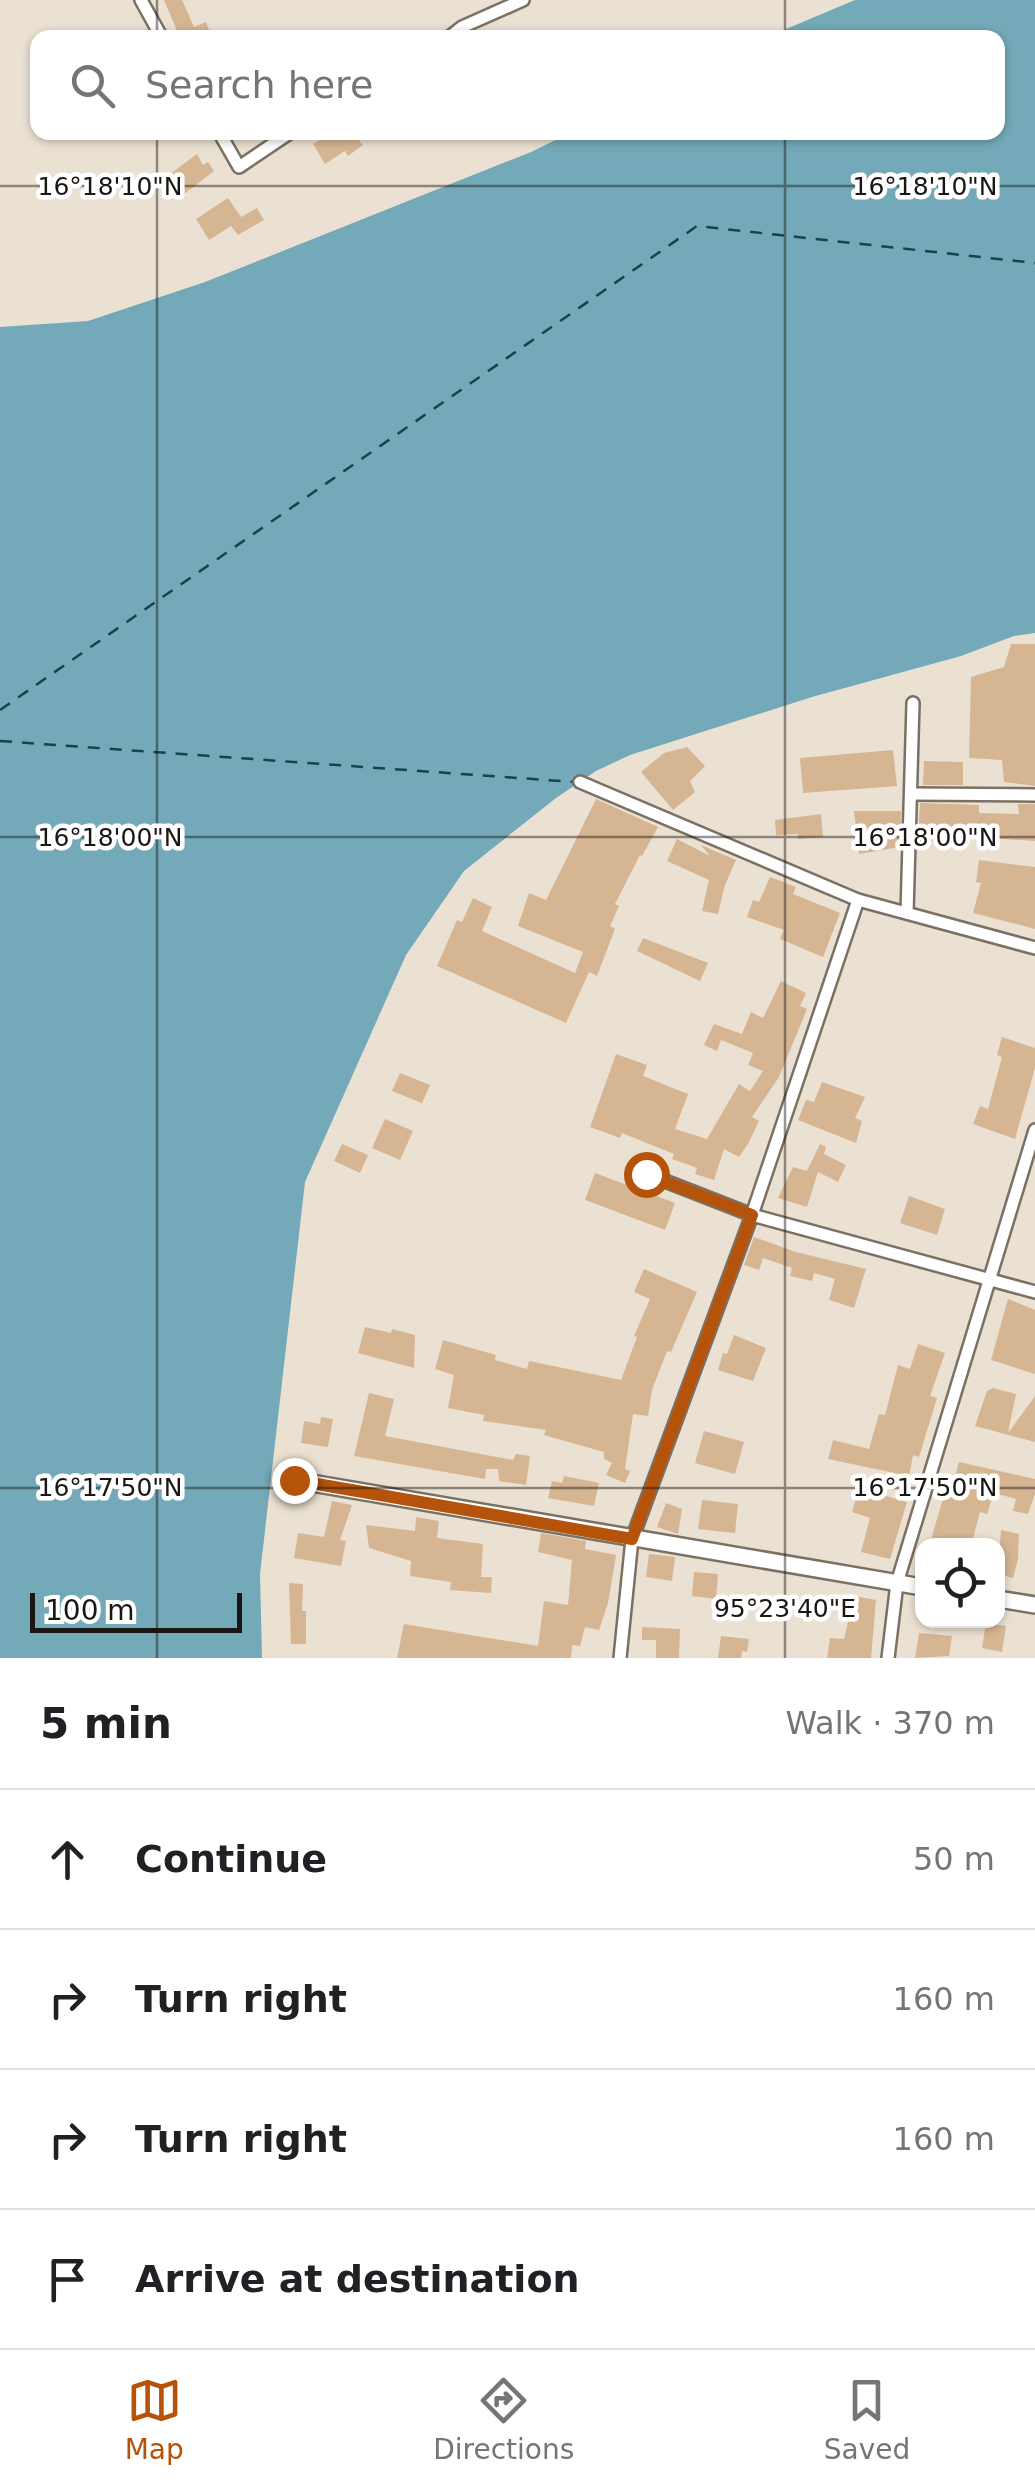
<!DOCTYPE html>
<html lang="en">
<head>
<meta charset="utf-8">
<style>
	:root { --surface:#fff; --page:#f2f2f2; --text:#202124; --muted:#757577; --line:#e0e0e0; --accent:#b45309 }
	body { margin:0; font-family:"DejaVu Sans",sans-serif; background:var(--page); color:var(--text) }
	.controls { position:absolute; right:30px; bottom:30px; display:grid; overflow:hidden; border-radius:20px; box-shadow:0 2px 8px #0004 }
	.controls button { width:90px; height:90px; display:grid; place-items:center; padding:0; border:0; border-bottom:2px solid var(--line); background:var(--surface); color:var(--text); font:50px sans-serif }
	.scale { position:absolute; left:30px; bottom:25px; width:212px; box-sizing:border-box; padding-left:10px; border:5px solid #1a1612; border-top:0; font-size:28px; line-height:35px; white-space:nowrap; color:#1a1612; -webkit-text-stroke:8px #fff; paint-order:stroke }
	.stop { position:absolute; width:30px; height:30px; margin:-22px; border:8px solid #b45309; border-radius:50%; background:#fff }
	.stop.end { background:#b45309; border-color:#fff; box-shadow:0 2px 10px #0008 }
	.list { margin:0; padding:0; list-style:none }
	h2 { display:flex; justify-content:space-between; align-items:center; height:130px; margin:0; padding:0 40px; font-size:42px }
	h2 small { font-size:32px; font-weight:400; color:var(--muted) }
	.list li { display:grid; grid-template-columns:65px 1fr auto; gap:30px; align-items:center; box-sizing:border-box; height:140px; padding:0 40px; border-top:2px solid var(--line) }
	.list b { display:block; font-size:38px; white-space:nowrap }
	.list em { font-size:32px; font-style:normal; color:var(--muted) }
	.icon { flex:none; width:55px; height:55px; fill:none; stroke:currentColor; stroke-width:2; stroke-linecap:round; stroke-linejoin:round }
	.map { position:relative; flex:none; width:1035px; height:1658px; overflow:hidden }
	.search { position:absolute; background:var(--surface); box-shadow:0 2px 8px #0004; left:30px; right:30px; top:30px; height:110px; display:flex; align-items:center; gap:25px; box-sizing:border-box; padding:0 35px; border-radius:20px; color:var(--muted); font-size:38px }
	.sheet { height:690px; background:var(--surface) }
	nav { display:flex; justify-content:space-around; align-items:center; box-sizing:border-box; height:140px; border-top:2px solid var(--line); background:var(--surface); font-size:28px; color:var(--muted) }
	nav a { display:grid; justify-items:center; gap:5px }
	nav .on { color:var(--accent) }
	.map>svg:first-child { display:block }
	.water { fill:#73a9b8 }
	.lines { fill:none; stroke-linecap:round; stroke-linejoin:round }
	.ferry { stroke:#144450; stroke-width:2.5; stroke-dasharray:12 10; stroke-linecap:butt }
	.building { fill:#d6b593 }
	.street-casing { stroke:#7a7064; stroke-width:16 }
	.secondary-casing { stroke:#7a7064; stroke-width:20 }
	.street { stroke:#fff; stroke-width:11 }
	.secondary { stroke:#fff; stroke-width:15 }
	.route { stroke:#b45309; stroke-width:12 }
	.ticks { fill:none; stroke:#1a1612; stroke-width:2.5; stroke-opacity:0.45 }
	.ticks-label { font-size:25px; text-anchor:middle; fill:#1a1612; stroke:#fff; stroke-width:9; stroke-linejoin:round; paint-order:stroke }
</style>
</head>
<body>
<div class="map">
<svg width="1035" height="1658" viewBox="0 0 1035 1658">
	<rect width="100%" height="100%" fill="#ebe1d3"/>
	<path class="water" d="M 855,0 L 1035,0 L 1035,633 L 1014,636 L 961,656 L 812,697 L 630,755 L 596,771 L 556,798 L 464,871 L 406,955 L 305,1182 L 260,1574 L 262,1658 L 0,1658 L 0,327 L 88,321 L 205,282 L 531,152 L 570,133 L 998,132 L 998,38 L 767,37 Z"/>
	<g class="lines">
		<g class="ferry">
			<path d="M 0,710 L 697,226 L 1035,263"/>
			<path d="M 0,741 L 574,782"/>
		</g>
	</g>
	<g class="building">
		<path d="M 164,0 L 182,0 L 194,27 L 206,22 L 212,38 L 171,38 L 178,33 Z"/>
		<path d="M 333,132 L 371,132 L 359,141 L 363,145 L 348,156 L 345,151 L 325,164 L 313,144 Z"/>
		<path d="M 197,154 L 203,165 L 208,162 L 214,171 L 179,198 L 166,177 Z"/>
		<path d="M 228,198 L 241,217 L 257,208 L 264,220 L 238,235 L 231,226 L 209,240 L 196,219 Z"/>
		<path d="M 1011,644 L 1035,644 L 1035,786 L 1004,782 L 1002,760 L 969,758 L 971,677 L 1004,667 Z"/>
		<path d="M 687,747 L 705,766 L 690,781 L 695,792 L 673,810 L 641,772 L 664,753 Z"/>
		<path d="M 893,750 L 897,786 L 803,793 L 800,758 Z"/>
		<path d="M 924,761 L 963,762 L 963,785 L 923,785 Z"/>
		<path d="M 596,799 L 658,827 L 642,856 L 640,855 L 615,904 L 619,906 L 610,926 L 615,929 L 597,976 L 589,972 L 566,1023 L 437,966 L 457,920 L 462,922 L 473,898 L 492,907 L 482,931 L 575,973 L 583,952 L 518,926 L 529,893 L 546,900 Z"/>
		<path d="M 920,803 L 979,805 L 979,813 L 1019,814 L 1018,804 L 1035,804 L 1035,841 L 955,836 L 955,842 L 918,841 Z"/>
		<path d="M 854,811 L 901,811 L 900,847 L 859,854 Z"/>
		<path d="M 821,814 L 823,837 L 798,839 L 798,834 L 776,835 L 775,820 Z"/>
		<path d="M 677,839 L 710,856 L 701,845 L 736,860 L 725,885 L 718,914 L 702,911 L 709,880 L 667,861 Z"/>
		<path d="M 979,860 L 1035,867 L 1035,929 L 973,913 L 981,883 L 976,882 Z"/>
		<path d="M 770,877 L 796,887 L 793,894 L 840,913 L 823,957 L 780,939 L 784,930 L 747,917 L 753,900 L 759,902 Z"/>
		<path d="M 643,938 L 708,963 L 700,981 L 637,951 Z"/>
		<path d="M 781,981 L 806,993 L 800,1006 L 807,1009 L 779,1077 L 752,1117 L 759,1121 L 749,1142 L 739,1157 L 724,1149 L 714,1180 L 695,1174 L 697,1168 L 672,1159 L 674,1154 L 622,1133 L 620,1138 L 590,1127 L 616,1054 L 647,1065 L 643,1076 L 688,1094 L 675,1129 L 707,1139 L 739,1084 L 750,1091 L 763,1071 L 748,1065 L 753,1053 L 721,1040 L 717,1051 L 704,1045 L 714,1024 L 742,1034 L 751,1012 L 763,1018 Z"/>
		<path d="M 1002,1037 L 1035,1048 L 1035,1068 L 1015,1139 L 973,1124 L 980,1106 L 988,1109 L 1002,1057 L 997,1055 Z"/>
		<path d="M 400,1073 L 430,1085 L 422,1103 L 392,1091 Z"/>
		<path d="M 822,1082 L 865,1097 L 855,1118 L 862,1121 L 856,1143 L 798,1120 L 806,1100 L 814,1102 Z"/>
		<path d="M 385,1119 L 413,1131 L 400,1160 L 372,1148 Z"/>
		<path d="M 342,1144 L 368,1155 L 360,1173 L 334,1161 Z"/>
		<path d="M 820,1144 L 826,1147 L 824,1154 L 846,1165 L 838,1182 L 818,1172 L 807,1207 L 778,1198 L 793,1167 L 807,1171 Z"/>
		<path d="M 595,1173 L 675,1203 L 665,1230 L 585,1200 Z"/>
		<path d="M 909,1196 L 945,1209 L 937,1235 L 900,1223 Z"/>
		<path d="M 754,1237 L 796,1252 L 866,1269 L 854,1308 L 829,1300 L 835,1279 L 814,1273 L 812,1281 L 790,1276 L 792,1268 L 763,1258 L 759,1270 L 744,1265 Z"/>
		<path d="M 644,1269 L 697,1292 L 671,1352 L 667,1351 L 652,1390 L 648,1416 L 633,1414 L 625,1469 L 630,1471 L 625,1483 L 606,1475 L 612,1463 L 604,1459 L 604,1452 L 544,1435 L 546,1430 L 483,1421 L 484,1415 L 448,1408 L 454,1375 L 435,1369 L 443,1340 L 496,1355 L 495,1360 L 527,1369 L 529,1361 L 621,1380 L 637,1337 L 634,1336 L 650,1299 L 634,1292 Z"/>
		<path d="M 1008,1299 L 1035,1310 L 1035,1374 L 991,1360 Z"/>
		<path d="M 365,1327 L 391,1333 L 392,1329 L 415,1335 L 414,1368 L 358,1353 Z"/>
		<path d="M 734,1335 L 766,1348 L 753,1381 L 718,1370 L 723,1353 L 727,1354 Z"/>
		<path d="M 918,1344 L 945,1353 L 930,1396 L 937,1398 L 919,1457 L 913,1455 L 909,1476 L 828,1459 L 833,1440 L 869,1449 L 879,1414 L 885,1415 L 898,1365 L 910,1369 Z"/>
		<path d="M 993,1388 L 1016,1394 L 1008,1433 L 1035,1396 L 1035,1442 L 975,1426 L 987,1391 Z"/>
		<path d="M 369,1393 L 394,1399 L 385,1436 L 513,1460 L 516,1454 L 530,1456 L 526,1485 L 499,1481 L 498,1469 L 486,1469 L 485,1479 L 354,1456 Z"/>
		<path d="M 321,1417 L 333,1419 L 328,1447 L 301,1443 L 304,1421 L 320,1424 Z"/>
		<path d="M 704,1431 L 744,1442 L 735,1474 L 695,1463 Z"/>
		<path d="M 959,1462 L 1035,1479 L 1035,1494 L 1028,1514 L 1013,1511 L 1016,1499 L 994,1493 L 987,1514 L 980,1512 L 971,1546 L 929,1546 L 948,1482 L 953,1483 Z"/>
		<path d="M 564,1476 L 599,1483 L 594,1506 L 548,1498 L 552,1481 L 562,1483 Z"/>
		<path d="M 859,1488 L 907,1502 L 890,1559 L 861,1552 L 870,1518 L 852,1512 Z"/>
		<path d="M 702,1500 L 738,1504 L 735,1533 L 698,1529 Z"/>
		<path d="M 332,1501 L 352,1505 L 340,1540 L 346,1541 L 341,1566 L 294,1558 L 298,1533 L 324,1537 Z"/>
		<path d="M 666,1503 L 682,1509 L 678,1534 L 657,1527 Z"/>
		<path d="M 416,1517 L 439,1521 L 437,1538 L 483,1544 L 481,1577 L 492,1577 L 491,1593 L 450,1590 L 451,1582 L 410,1576 L 411,1561 L 369,1548 L 366,1525 L 415,1531 Z"/>
		<path d="M 1001,1530 L 1019,1534 L 1018,1559 L 1013,1578 L 998,1574 Z"/>
		<path d="M 541,1533 L 586,1541 L 585,1549 L 616,1555 L 608,1603 L 599,1630 L 585,1627 L 580,1646 L 572,1645 L 571,1658 L 397,1658 L 404,1624 L 538,1646 L 544,1601 L 568,1605 L 572,1560 L 538,1552 Z"/>
		<path d="M 649,1554 L 675,1557 L 672,1581 L 646,1577 Z"/>
		<path d="M 694,1572 L 718,1574 L 716,1599 L 692,1596 Z"/>
		<path d="M 289,1583 L 303,1584 L 302,1611 L 306,1611 L 306,1644 L 291,1644 Z"/>
		<path d="M 854,1596 L 876,1600 L 871,1658 L 827,1658 L 830,1638 L 844,1639 Z"/>
		<path d="M 986,1623 L 1006,1626 L 1002,1652 L 982,1648 Z"/>
		<path d="M 642,1627 L 680,1629 L 679,1658 L 656,1658 L 656,1640 L 642,1640 Z"/>
		<path d="M 919,1633 L 952,1636 L 949,1656 L 915,1658 Z"/>
		<path d="M 721,1636 L 749,1639 L 747,1652 L 742,1651 L 741,1658 L 718,1658 Z"/>
	</g>
	<g class="lines">
		<defs>
			<g id="street">
				<path d="M 141,0 L 162,38"/>
				<path d="M 448,38 L 462,27 L 523,0"/>
				<path d="M 219,132 L 239,167 L 291,132"/>
				<path d="M 580,782 L 858,900 L 1035,948"/>
				<path d="M 911,794 L 1035,795"/>
				<path d="M 907,913 L 913,703"/>
				<path d="M 647,1174 L 752,1215 L 1035,1292"/>
				<path d="M 620,1658 L 632,1539 L 752,1215 L 858,900"/>
				<path d="M 888,1658 L 897,1583 L 1035,1130"/>
			</g>
			<g id="secondary">
				<path d="M 294,1480 L 922,1587"/>
				<path d="M 998,1599 L 1035,1605"/>
			</g>
		</defs>
		<use href="#street" class="street-casing"/>
		<use href="#secondary" class="secondary-casing"/>
		<use href="#street" class="street"/>
		<use href="#secondary" class="secondary"/>
	</g>
	<g class="lines">
		<path class="route" d="M 294,1480 L 632,1539 L 752,1215 L 646,1174"/>
	</g>
	<path class="ticks" d="M 157,0 L 157,38M 785,0 L 785,38M 157,132 L 157,1658M 785,132 L 785,1658M 0,186 L 1035,186M 0,837 L 1035,837M 0,1488 L 1035,1488"/>
	<g class="ticks-label">
		<text x="110" y="195">16°18'10"N</text>
		<text x="925" y="195">16°18'10"N</text>
		<text x="110" y="846">16°18'00"N</text>
		<text x="925" y="846">16°18'00"N</text>
		<text x="110" y="1496">16°17'50"N</text>
		<text x="925" y="1496">16°17'50"N</text>
		<text x="785" y="1617">95°23'40"E</text>
	</g>
</svg>
<div class="controls">
<button><svg class="icon" aria-label="locate" viewBox="0 0 24 24"><circle cx="12" cy="12" r="6"/><path d="M12 2v4M12 18v4M2 12h4M18 12h4"/></svg></button>
</div>
<div class="scale">100 m</div>
<div class="stop" style="left:646px;top:1174px"></div>
<div class="stop end" style="left:294px;top:1480px"></div>
<div class="search"><svg class="icon" aria-label="search" viewBox="0 0 24 24"><circle cx="10" cy="10" r="6"/><path d="M15 15l6 6"/></svg>Search here</div>
</div>
<section class="sheet">
<h2>5 min<small>Walk · 370 m</small></h2>
<ul class="list">
<li><svg class="icon" aria-label="ahead" viewBox="0 0 24 24"><path d="M12 20V5M6 11l6-6 6 6"/></svg><div><b>Continue</b></div><em>50 m</em></li>
<li><svg class="icon" aria-label="right" viewBox="0 0 24 24"><path d="M7 20v-9h11M14 6l5 5-5 5"/></svg><div><b>Turn right</b></div><em>160 m</em></li>
<li><svg class="icon" aria-label="right" viewBox="0 0 24 24"><path d="M7 20v-9h11M14 6l5 5-5 5"/></svg><div><b>Turn right</b></div><em>160 m</em></li>
<li><svg class="icon" aria-label="arrive" viewBox="0 0 24 24"><path d="M6 21V4h12l-3 4 3 4H6"/></svg><div><b>Arrive at destination</b></div></li>
</ul>
</section>
<nav>
<a class="on"><svg class="icon" aria-label="map" viewBox="0 0 24 24"><path d="M3 6l6-2 6 2 6-2v14l-6 2-6-2-6 2zM9 4v14M15 6v14"/></svg>Map</a>
<a><svg class="icon" aria-label="directions" viewBox="0 0 24 24"><path d="M12 3l9 9-9 9-9-9zM9 14v-3h6M13 9l2 2-2 2"/></svg>Directions</a>
<a><svg class="icon" aria-label="saved" viewBox="0 0 24 24"><path d="M7 4h10v16l-5-4-5 4z"/></svg>Saved</a>
</nav>
</body>
</html>
